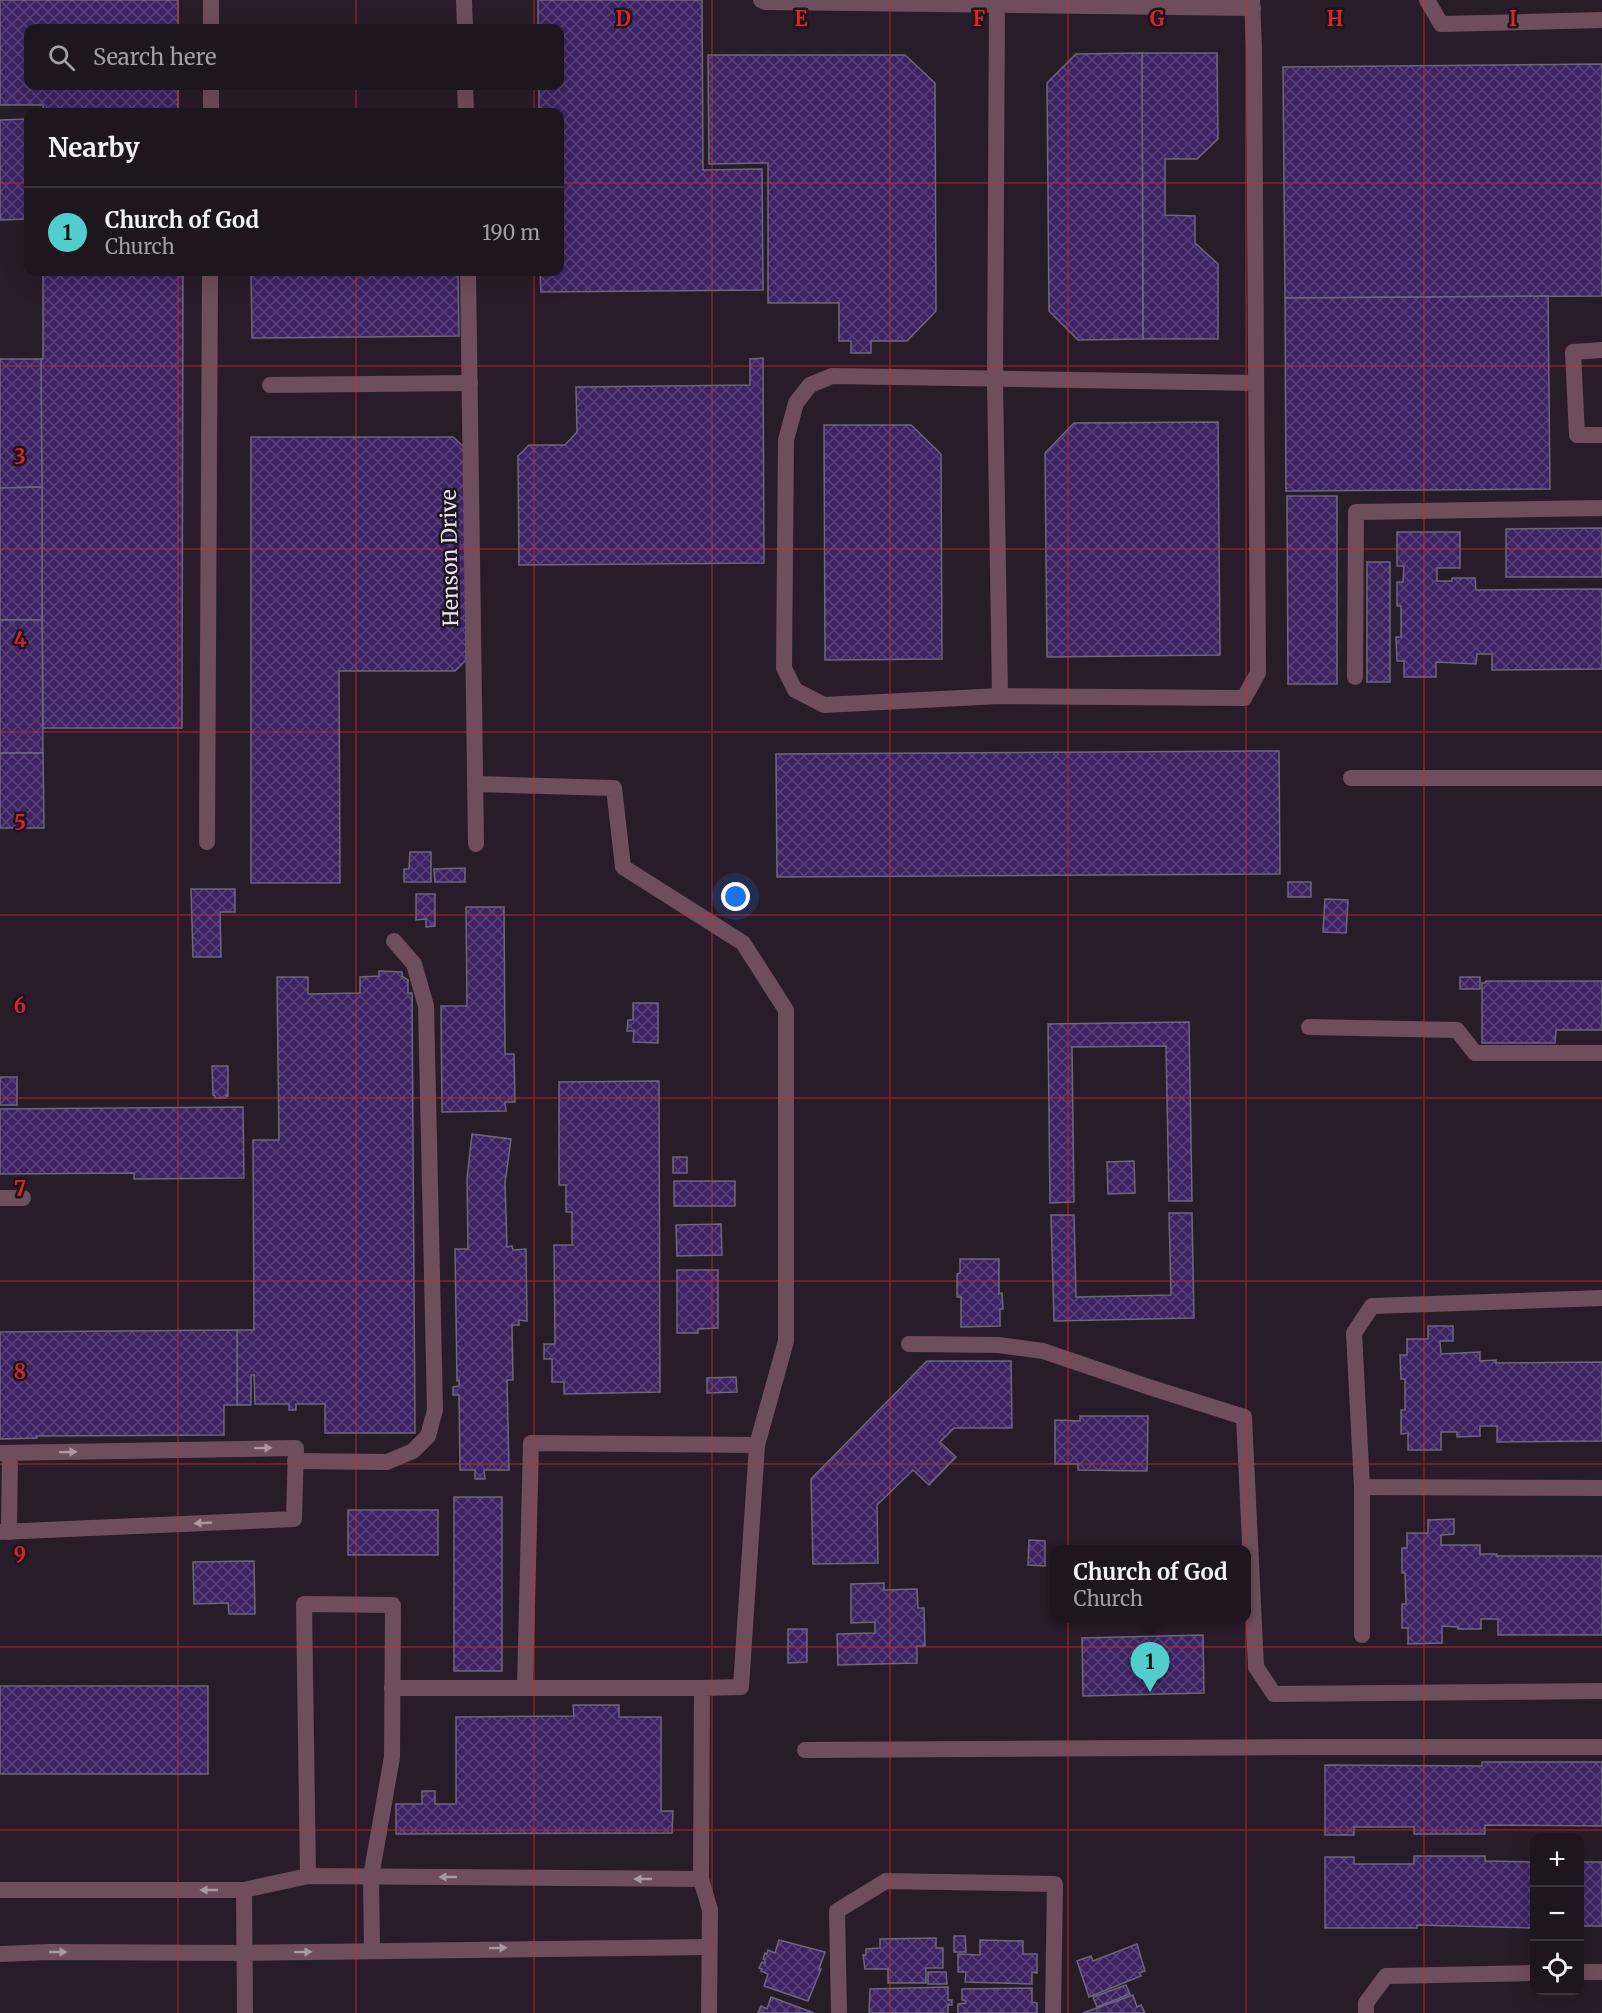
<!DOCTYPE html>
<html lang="en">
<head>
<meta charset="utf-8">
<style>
	:root { --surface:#1f151f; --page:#2c222c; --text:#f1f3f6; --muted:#a19fa4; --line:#3c343d; --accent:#52cdcd }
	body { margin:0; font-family:Merriweather,serif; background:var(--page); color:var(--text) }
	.controls { position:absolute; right:18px; bottom:18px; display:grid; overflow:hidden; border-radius:12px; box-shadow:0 6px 24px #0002 }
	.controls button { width:54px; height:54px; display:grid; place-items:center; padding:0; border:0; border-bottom:2px solid var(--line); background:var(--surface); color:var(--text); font:30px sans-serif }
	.you { position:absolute; left:736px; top:897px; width:21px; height:21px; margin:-15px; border:4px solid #fff; border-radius:50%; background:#1a73e8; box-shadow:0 0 0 9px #1a73e833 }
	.badge { display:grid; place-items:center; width:39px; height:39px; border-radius:50%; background:var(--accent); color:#111; font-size:20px; font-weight:700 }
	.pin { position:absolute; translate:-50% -50px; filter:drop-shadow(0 2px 3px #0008) }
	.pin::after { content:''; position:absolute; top:32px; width:21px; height:18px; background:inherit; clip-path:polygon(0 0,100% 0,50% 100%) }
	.popup { position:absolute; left:1050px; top:1545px; width:201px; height:78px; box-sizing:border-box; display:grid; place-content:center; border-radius:12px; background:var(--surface); filter:drop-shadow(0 2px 4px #0005); font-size:20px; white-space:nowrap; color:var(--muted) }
	.popup b { font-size:22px; color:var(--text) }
	.popup::after { content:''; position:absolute; left:50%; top:100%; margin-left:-12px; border:12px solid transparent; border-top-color:var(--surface) }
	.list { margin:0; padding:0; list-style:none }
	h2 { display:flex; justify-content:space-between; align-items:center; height:78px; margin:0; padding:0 24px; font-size:26px }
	h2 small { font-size:20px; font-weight:400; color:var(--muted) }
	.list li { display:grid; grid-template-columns:39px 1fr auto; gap:18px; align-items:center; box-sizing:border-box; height:90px; padding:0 24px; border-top:2px solid var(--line) }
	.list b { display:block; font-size:22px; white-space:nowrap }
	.list p { margin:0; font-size:20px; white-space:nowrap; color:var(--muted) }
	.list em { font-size:20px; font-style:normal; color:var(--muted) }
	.icon { flex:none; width:33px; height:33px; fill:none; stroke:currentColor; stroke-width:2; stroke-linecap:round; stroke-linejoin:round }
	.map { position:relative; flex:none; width:1602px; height:2013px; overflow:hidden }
	.search { position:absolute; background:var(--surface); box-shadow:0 6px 24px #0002; left:24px; top:24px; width:540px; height:66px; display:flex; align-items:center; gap:15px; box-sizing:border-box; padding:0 21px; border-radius:12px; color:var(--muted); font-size:22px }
	.panel { position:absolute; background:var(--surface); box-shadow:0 6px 24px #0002; left:24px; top:108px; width:540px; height:168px; border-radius:12px }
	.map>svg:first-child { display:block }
	.building { fill:url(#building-cross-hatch); stroke:#6d677b; stroke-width:1.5 }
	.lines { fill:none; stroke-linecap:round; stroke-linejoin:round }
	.service { stroke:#6e4e5c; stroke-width:16 }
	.oneway { fill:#ac98a4 }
	.grid { fill:none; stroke:#d62828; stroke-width:1.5; stroke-opacity:0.55 }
	.labels { text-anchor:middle; stroke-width:5; stroke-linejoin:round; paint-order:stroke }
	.street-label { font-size:21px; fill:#ebe2eb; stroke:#1f1320 }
	.grid-label { font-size:20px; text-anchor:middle; font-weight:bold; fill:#d62828; stroke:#1f1320; stroke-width:5; stroke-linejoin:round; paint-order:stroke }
</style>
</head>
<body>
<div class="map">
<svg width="1602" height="2013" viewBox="0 0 1602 2013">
	<defs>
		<pattern id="building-cross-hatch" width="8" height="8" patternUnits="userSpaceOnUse" patternTransform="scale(1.5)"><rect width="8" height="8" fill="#3d2363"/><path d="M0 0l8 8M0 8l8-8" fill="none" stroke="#59437a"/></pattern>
	</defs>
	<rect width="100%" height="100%" fill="#291c29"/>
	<g class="building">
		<path d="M 0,0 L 178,0 L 178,28 L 28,28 L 28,86 L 178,86 L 178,112 L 43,112 L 43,105 L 0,105 Z"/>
		<path d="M 538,0 L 702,0 L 703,170 L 762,169 L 763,290 L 541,292 L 540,272 L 560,272 L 560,112 L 539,112 L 539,86 L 560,86 L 560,28 L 538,28 Z"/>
		<path d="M 1142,53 L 1217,53 L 1218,139 L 1197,159 L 1165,159 L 1165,215 L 1195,216 L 1195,243 L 1218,264 L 1218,339 L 1143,339 Z"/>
		<path d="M 1142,53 L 1143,339 L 1078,340 L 1049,311 L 1047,83 L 1076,54 Z"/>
		<path d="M 708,55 L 905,55 L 935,83 L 936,311 L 907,341 L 871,341 L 871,353 L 851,353 L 851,341 L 839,341 L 839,303 L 768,303 L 768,163 L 709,164 Z"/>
		<path d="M 1602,64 L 1602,296 L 1285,298 L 1283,67 Z"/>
		<path d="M 28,119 L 28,219 L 0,220 L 0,120 Z"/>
		<path d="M 43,272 L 183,272 L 182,728 L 43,728 L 41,359 L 43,359 Z"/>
		<path d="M 251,272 L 458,272 L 459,336 L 252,338 Z"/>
		<path d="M 1548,296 L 1550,489 L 1286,491 L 1285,298 Z"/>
		<path d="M 763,358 L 764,563 L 519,565 L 518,456 L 529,445 L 565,445 L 577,432 L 576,387 L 750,385 L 750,359 Z"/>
		<path d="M 0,359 L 41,359 L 42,487 L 0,488 Z"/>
		<path d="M 1218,422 L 1220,655 L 1047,657 L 1045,453 L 1074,423 Z"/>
		<path d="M 824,425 L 911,425 L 941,454 L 942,659 L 825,660 Z"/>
		<path d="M 251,437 L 453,437 L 466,449 L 466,660 L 455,671 L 339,671 L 340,883 L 251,883 Z"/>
		<path d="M 42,487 L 42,620 L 0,620 L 0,488 Z"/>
		<path d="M 1287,496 L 1337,496 L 1337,684 L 1288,684 Z"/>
		<path d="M 1602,528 L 1602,577 L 1506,577 L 1506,529 Z"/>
		<path d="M 1397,532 L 1460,532 L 1460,568 L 1437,568 L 1437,581 L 1452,581 L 1452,578 L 1475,578 L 1476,590 L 1602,589 L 1602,669 L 1492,670 L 1492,654 L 1477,654 L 1476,664 L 1436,662 L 1436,677 L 1404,677 L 1404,661 L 1397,661 L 1396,637 L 1401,637 L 1401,606 L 1397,606 L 1397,582 L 1403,582 L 1404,566 L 1397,566 Z"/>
		<rect x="1367" y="562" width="23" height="120"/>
		<path d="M 0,620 L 42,620 L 43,753 L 0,753 Z"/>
		<path d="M 1279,751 L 1280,874 L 777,877 L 776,754 Z"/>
		<path d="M 0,753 L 43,753 L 44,828 L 0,828 Z"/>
		<path d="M 410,852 L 431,852 L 431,882 L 404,882 L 404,869 L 409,869 Z"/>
		<path d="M 465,868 L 465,882 L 435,882 L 434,869 Z"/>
		<rect x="1288" y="882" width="23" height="15"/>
		<path d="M 191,889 L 235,889 L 235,912 L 220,912 L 221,957 L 193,957 Z"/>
		<path d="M 416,894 L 435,894 L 435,926 L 426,927 L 426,919 L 416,920 Z"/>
		<path d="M 1325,899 L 1348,900 L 1346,933 L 1323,932 Z"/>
		<path d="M 466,907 L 504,907 L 505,1054 L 514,1054 L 515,1102 L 505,1102 L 506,1111 L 442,1112 L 441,1006 L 467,1006 Z"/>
		<path d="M 379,971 L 402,972 L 402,976 L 408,980 L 408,993 L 412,993 L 415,1433 L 325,1433 L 325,1404 L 296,1404 L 296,1410 L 289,1410 L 289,1404 L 255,1404 L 254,1375 L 251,1375 L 251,1405 L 237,1405 L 237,1330 L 254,1330 L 253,1140 L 279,1140 L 277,977 L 308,977 L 308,994 L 360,993 L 360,977 L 379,976 Z"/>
		<rect x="1460" y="977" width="20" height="12"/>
		<path d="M 1486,981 L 1602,981 L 1602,1030 L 1556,1030 L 1555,1043 L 1482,1043 L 1482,983 L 1485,983 Z"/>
		<path d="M 633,1003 L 658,1003 L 658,1043 L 633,1042 L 634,1031 L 627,1031 L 628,1020 L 633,1020 Z"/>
		<path d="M 1189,1022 L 1192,1201 L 1169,1201 L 1166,1046 L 1072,1047 L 1074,1202 L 1050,1203 L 1048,1024 Z"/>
		<path d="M 212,1066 L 228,1066 L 228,1096 L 226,1095 L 226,1098 L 215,1098 L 215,1096 L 213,1095 Z"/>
		<rect x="0" y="1077" width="17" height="28"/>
		<path d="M 659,1081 L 660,1392 L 564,1394 L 564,1382 L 552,1382 L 552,1359 L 544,1359 L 544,1344 L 555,1344 L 554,1245 L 572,1245 L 572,1212 L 566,1212 L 566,1185 L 559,1185 L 559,1082 Z"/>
		<path d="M 243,1107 L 244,1178 L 134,1179 L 134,1173 L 0,1174 L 0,1109 Z"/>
		<path d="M 472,1134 L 511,1139 L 505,1183 L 507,1247 L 512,1246 L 513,1250 L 526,1249 L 527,1321 L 519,1320 L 519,1325 L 512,1325 L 513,1380 L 507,1380 L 509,1470 L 484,1470 L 485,1479 L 475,1479 L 475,1470 L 460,1470 L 459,1395 L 453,1395 L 453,1387 L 459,1386 L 459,1380 L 457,1381 L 455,1249 L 468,1249 L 467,1179 Z"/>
		<rect x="673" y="1157" width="14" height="16"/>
		<path d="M 1134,1161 L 1135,1193 L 1108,1194 L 1107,1162 Z"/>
		<rect x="674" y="1181" width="61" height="25"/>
		<path d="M 1169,1213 L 1192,1213 L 1194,1318 L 1054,1321 L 1051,1215 L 1074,1215 L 1076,1297 L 1171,1295 Z"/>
		<path d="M 721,1224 L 722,1255 L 677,1256 L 676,1225 Z"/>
		<path d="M 960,1259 L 999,1259 L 999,1294 L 1002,1293 L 1003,1309 L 1000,1309 L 1000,1326 L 961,1327 L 961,1297 L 957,1297 L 957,1274 L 960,1273 Z"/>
		<path d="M 677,1270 L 718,1270 L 718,1328 L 698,1329 L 698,1333 L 677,1333 Z"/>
		<path d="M 1428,1326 L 1453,1326 L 1453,1341 L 1440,1341 L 1441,1354 L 1480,1352 L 1480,1361 L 1496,1360 L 1496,1363 L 1602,1362 L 1602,1441 L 1497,1442 L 1497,1426 L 1480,1426 L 1480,1436 L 1457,1437 L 1457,1432 L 1441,1432 L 1441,1450 L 1408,1450 L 1408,1433 L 1401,1434 L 1401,1410 L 1405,1410 L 1405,1379 L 1401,1379 L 1400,1355 L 1407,1355 L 1407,1339 L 1428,1339 Z"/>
		<path d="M 237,1330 L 237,1405 L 224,1405 L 224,1435 L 36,1436 L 37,1438 L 0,1439 L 0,1332 Z"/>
		<path d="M 927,1361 L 1011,1361 L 1012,1428 L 954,1428 L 940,1442 L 956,1457 L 929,1485 L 913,1470 L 877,1505 L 878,1563 L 813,1564 L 811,1479 Z"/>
		<path d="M 736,1377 L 737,1392 L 707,1393 L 707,1378 Z"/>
		<path d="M 1080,1416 L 1148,1416 L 1147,1471 L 1078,1470 L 1078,1464 L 1055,1464 L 1055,1420 L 1080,1421 Z"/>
		<rect x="454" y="1497" width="48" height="174"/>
		<rect x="348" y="1510" width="90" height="45"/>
		<path d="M 1454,1519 L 1454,1534 L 1441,1535 L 1441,1545 L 1480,1545 L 1480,1554 L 1497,1554 L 1497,1556 L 1602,1556 L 1602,1635 L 1498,1635 L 1498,1619 L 1481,1619 L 1481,1629 L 1458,1629 L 1458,1627 L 1442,1626 L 1442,1643 L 1408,1644 L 1408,1628 L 1402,1628 L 1402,1604 L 1406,1604 L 1405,1573 L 1402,1573 L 1402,1548 L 1407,1548 L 1407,1533 L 1428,1533 L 1428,1520 Z"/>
		<path d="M 1029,1540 L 1045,1541 L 1045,1566 L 1028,1565 Z"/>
		<path d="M 254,1561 L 255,1614 L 229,1614 L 228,1603 L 194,1604 L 193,1562 Z"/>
		<path d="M 884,1583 L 884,1590 L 917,1589 L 918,1608 L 924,1608 L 925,1646 L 917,1646 L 917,1663 L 838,1665 L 837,1634 L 875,1633 L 875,1622 L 851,1623 L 851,1584 Z"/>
		<path d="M 788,1629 L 807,1629 L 807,1662 L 788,1663 Z"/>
		<path d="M 1203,1635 L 1204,1693 L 1083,1696 L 1082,1638 Z"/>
		<rect x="0" y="1686" width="208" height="88"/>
		<path d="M 573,1705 L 619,1705 L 619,1717 L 661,1717 L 661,1811 L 673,1811 L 672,1833 L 396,1834 L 396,1804 L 422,1804 L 422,1791 L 435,1791 L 435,1804 L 456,1804 L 456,1717 L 574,1716 Z"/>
		<path d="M 1482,1762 L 1602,1762 L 1602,1826 L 1485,1825 L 1485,1834 L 1414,1834 L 1414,1827 L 1354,1827 L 1354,1835 L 1325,1835 L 1325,1765 L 1482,1766 Z"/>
		<path d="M 1414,1856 L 1485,1856 L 1485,1861 L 1534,1862 L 1534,1928 L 1417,1925 L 1417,1928 L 1325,1928 L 1325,1857 L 1354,1857 L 1354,1864 L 1414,1864 Z"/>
		<rect x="1580" y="1862" width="22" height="64"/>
		<path d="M 954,1936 L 965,1936 L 966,1952 L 954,1952 Z"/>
		<path d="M 936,1938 L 936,1948 L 943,1948 L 943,1968 L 926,1968 L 926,1983 L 888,1983 L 888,1969 L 865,1969 L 863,1955 L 866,1955 L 866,1949 L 880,1948 L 880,1939 Z"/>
		<path d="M 779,1940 L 825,1952 L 819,1969 L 821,1969 L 808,2001 L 764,1986 L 768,1974 L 761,1971 L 762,1969 L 759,1968 L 762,1962 L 765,1963 L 765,1960 L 763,1959 L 765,1953 L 767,1954 L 768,1950 L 775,1953 Z"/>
		<path d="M 980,1940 L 1023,1941 L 1023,1954 L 1037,1954 L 1037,1973 L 1032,1972 L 1032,1984 L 965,1982 L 966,1972 L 958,1972 L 958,1954 L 980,1955 Z"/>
		<path d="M 1137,1944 L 1145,1971 L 1139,1973 L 1141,1976 L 1089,1997 L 1077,1961 L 1091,1956 L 1093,1961 Z"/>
		<path d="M 928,1972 L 946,1972 L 947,1984 L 928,1984 Z"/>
		<path d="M 1126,1985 L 1130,1994 L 1097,2007 L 1093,1997 Z"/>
		<path d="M 948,1987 L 948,2000 L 952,2000 L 952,2005 L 948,2005 L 948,2013 L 869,2013 L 870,1989 Z"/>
		<path d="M 1032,1988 L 1032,2002 L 1037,2003 L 1037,2013 L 958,2013 L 958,2004 L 966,2003 L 966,2001 L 962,2000 L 962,1989 Z"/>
		<path d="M 1133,1995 L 1137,2007 L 1141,2005 L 1145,2013 L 1083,2013 Z"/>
		<path d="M 771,1997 L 814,2013 L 758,2013 L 761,2006 L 767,2009 Z"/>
	</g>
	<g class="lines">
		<g class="service">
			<path d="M 464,0 L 465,28"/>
			<path d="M 761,0 L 766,2 L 1253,8"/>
			<path d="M 997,0 L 995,380 L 1000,696"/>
			<path d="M 1252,0 L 1254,48 L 1258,673 L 1244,698 L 1000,696 L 824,705 L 795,690 L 784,668 L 786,440 L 796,403 L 810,385 L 832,376 L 1256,383"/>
			<path d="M 1427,0 L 1441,24 L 1602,20"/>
			<path d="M 211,28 L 211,0"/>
			<path d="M 465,86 L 466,112"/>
			<path d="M 211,112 L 211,86"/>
			<path d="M 468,272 L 476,844"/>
			<path d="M 1602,350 L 1573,352 L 1577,435 L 1602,435"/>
			<path d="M 270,385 L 470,383"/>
			<path d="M 1355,677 L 1356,512 L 1602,508"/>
			<path d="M 1351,778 L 1602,778"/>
			<path d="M 475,784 L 614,788 L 623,867 L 743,943 L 786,1010 L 786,1341 L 757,1445 L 741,1687 L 702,1688 L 701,1879 L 710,1910 L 709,2013"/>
			<path d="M 207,842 L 210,272"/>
			<path d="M 1309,1027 L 1457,1030 L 1475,1053 L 1602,1053"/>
			<path d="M 0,1198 L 23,1198"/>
			<path d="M 1602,1298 L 1372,1306 L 1354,1333 L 1362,1487 L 1602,1488"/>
			<path d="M 909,1344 L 998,1345 L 1043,1351 L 1149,1387 L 1244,1417 L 1256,1667 L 1274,1694 L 1602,1691"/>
			<path d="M 0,1453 L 296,1448 L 294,1519 L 0,1532"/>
			<path d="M 295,1461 L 387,1462 L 413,1451 L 428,1436 L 435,1410 L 426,1006 L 414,964 L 394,941"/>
			<path d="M 9,1532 L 10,1453"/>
			<path d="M 1362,1635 L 1362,1487"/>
			<path d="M 525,1687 L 531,1443 L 757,1445"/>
			<path d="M 392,1688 L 702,1688"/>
			<path d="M 805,1750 L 1317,1747 L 1602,1747"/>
			<path d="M 308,1876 L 304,1604 L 393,1605 L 392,1757 L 371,1877 L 372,1950"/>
			<path d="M 0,1890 L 244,1890 L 308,1876 L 701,1879"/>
			<path d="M 244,1890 L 245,2013"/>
			<path d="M 0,1954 L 49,1952 L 244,1953 L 709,1947"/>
			<path d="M 1580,1972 L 1602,1972"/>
			<path d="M 839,2013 L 837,1911 L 886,1881 L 1055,1884 L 1053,2013"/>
			<path d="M 1366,2013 L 1366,2003 L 1386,1976 L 1534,1973"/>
		</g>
	</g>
	<defs><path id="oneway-solid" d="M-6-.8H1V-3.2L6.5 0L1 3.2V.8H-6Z" transform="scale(1.5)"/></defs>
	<g class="oneway">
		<use href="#oneway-solid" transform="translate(263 1448) rotate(-1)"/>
		<use href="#oneway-solid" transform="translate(68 1452) rotate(-1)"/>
		<use href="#oneway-solid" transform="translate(203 1523) rotate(177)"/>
		<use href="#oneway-solid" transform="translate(448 1877) rotate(-180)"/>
		<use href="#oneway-solid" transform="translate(643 1879) rotate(-180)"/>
		<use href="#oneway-solid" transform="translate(209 1890) rotate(180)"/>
		<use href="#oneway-solid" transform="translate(498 1948) rotate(-1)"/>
		<use href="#oneway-solid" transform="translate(58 1952)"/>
		<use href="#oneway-solid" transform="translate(303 1952) rotate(-1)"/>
	</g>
	<path class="grid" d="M 178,0 L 178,28M 356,0 L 356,28M 534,0 L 534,28M 712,0 L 712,2013M 890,0 L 890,2013M 1068,0 L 1068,2013M 1246,0 L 1246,2013M 1424,0 L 1424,2013M 178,86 L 178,112M 356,86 L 356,112M 534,86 L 534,112M 0,183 L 28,183M 560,183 L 1602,183M 178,272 L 178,2013M 356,272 L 356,2013M 534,272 L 534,2013M 0,366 L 1602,366M 0,549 L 1602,549M 0,732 L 1602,732M 0,915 L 1602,915M 0,1098 L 1602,1098M 0,1281 L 1602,1281M 0,1464 L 1602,1464M 0,1647 L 1602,1647M 0,1830 L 1602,1830"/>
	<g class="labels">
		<g class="street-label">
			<text transform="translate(450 558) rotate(-91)" y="7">Henson Drive</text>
		</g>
	</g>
	<g class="grid-label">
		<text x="623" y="26">D</text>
		<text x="801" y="26">E</text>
		<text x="979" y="26">F</text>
		<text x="1157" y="26">G</text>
		<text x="1335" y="26">H</text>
		<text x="1513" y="26">I</text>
		<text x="20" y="464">3</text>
		<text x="20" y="647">4</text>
		<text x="20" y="830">5</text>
		<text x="20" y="1013">6</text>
		<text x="20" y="1196">7</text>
		<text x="20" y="1379">8</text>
		<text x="20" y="1562">9</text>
	</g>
</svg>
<div class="controls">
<button>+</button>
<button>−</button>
<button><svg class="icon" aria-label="locate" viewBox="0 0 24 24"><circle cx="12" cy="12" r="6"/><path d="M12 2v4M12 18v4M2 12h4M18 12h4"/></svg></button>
</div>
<div class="you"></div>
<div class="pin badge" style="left:1150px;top:1692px">1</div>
<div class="popup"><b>Church of God</b>Church</div>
<div class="search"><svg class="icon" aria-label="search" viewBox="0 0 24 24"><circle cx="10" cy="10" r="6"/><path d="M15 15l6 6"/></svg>Search here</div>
<section class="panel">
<h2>Nearby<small></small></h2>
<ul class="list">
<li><span class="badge">1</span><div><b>Church of God</b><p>Church</p></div><em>190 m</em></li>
</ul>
</section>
</div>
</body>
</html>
